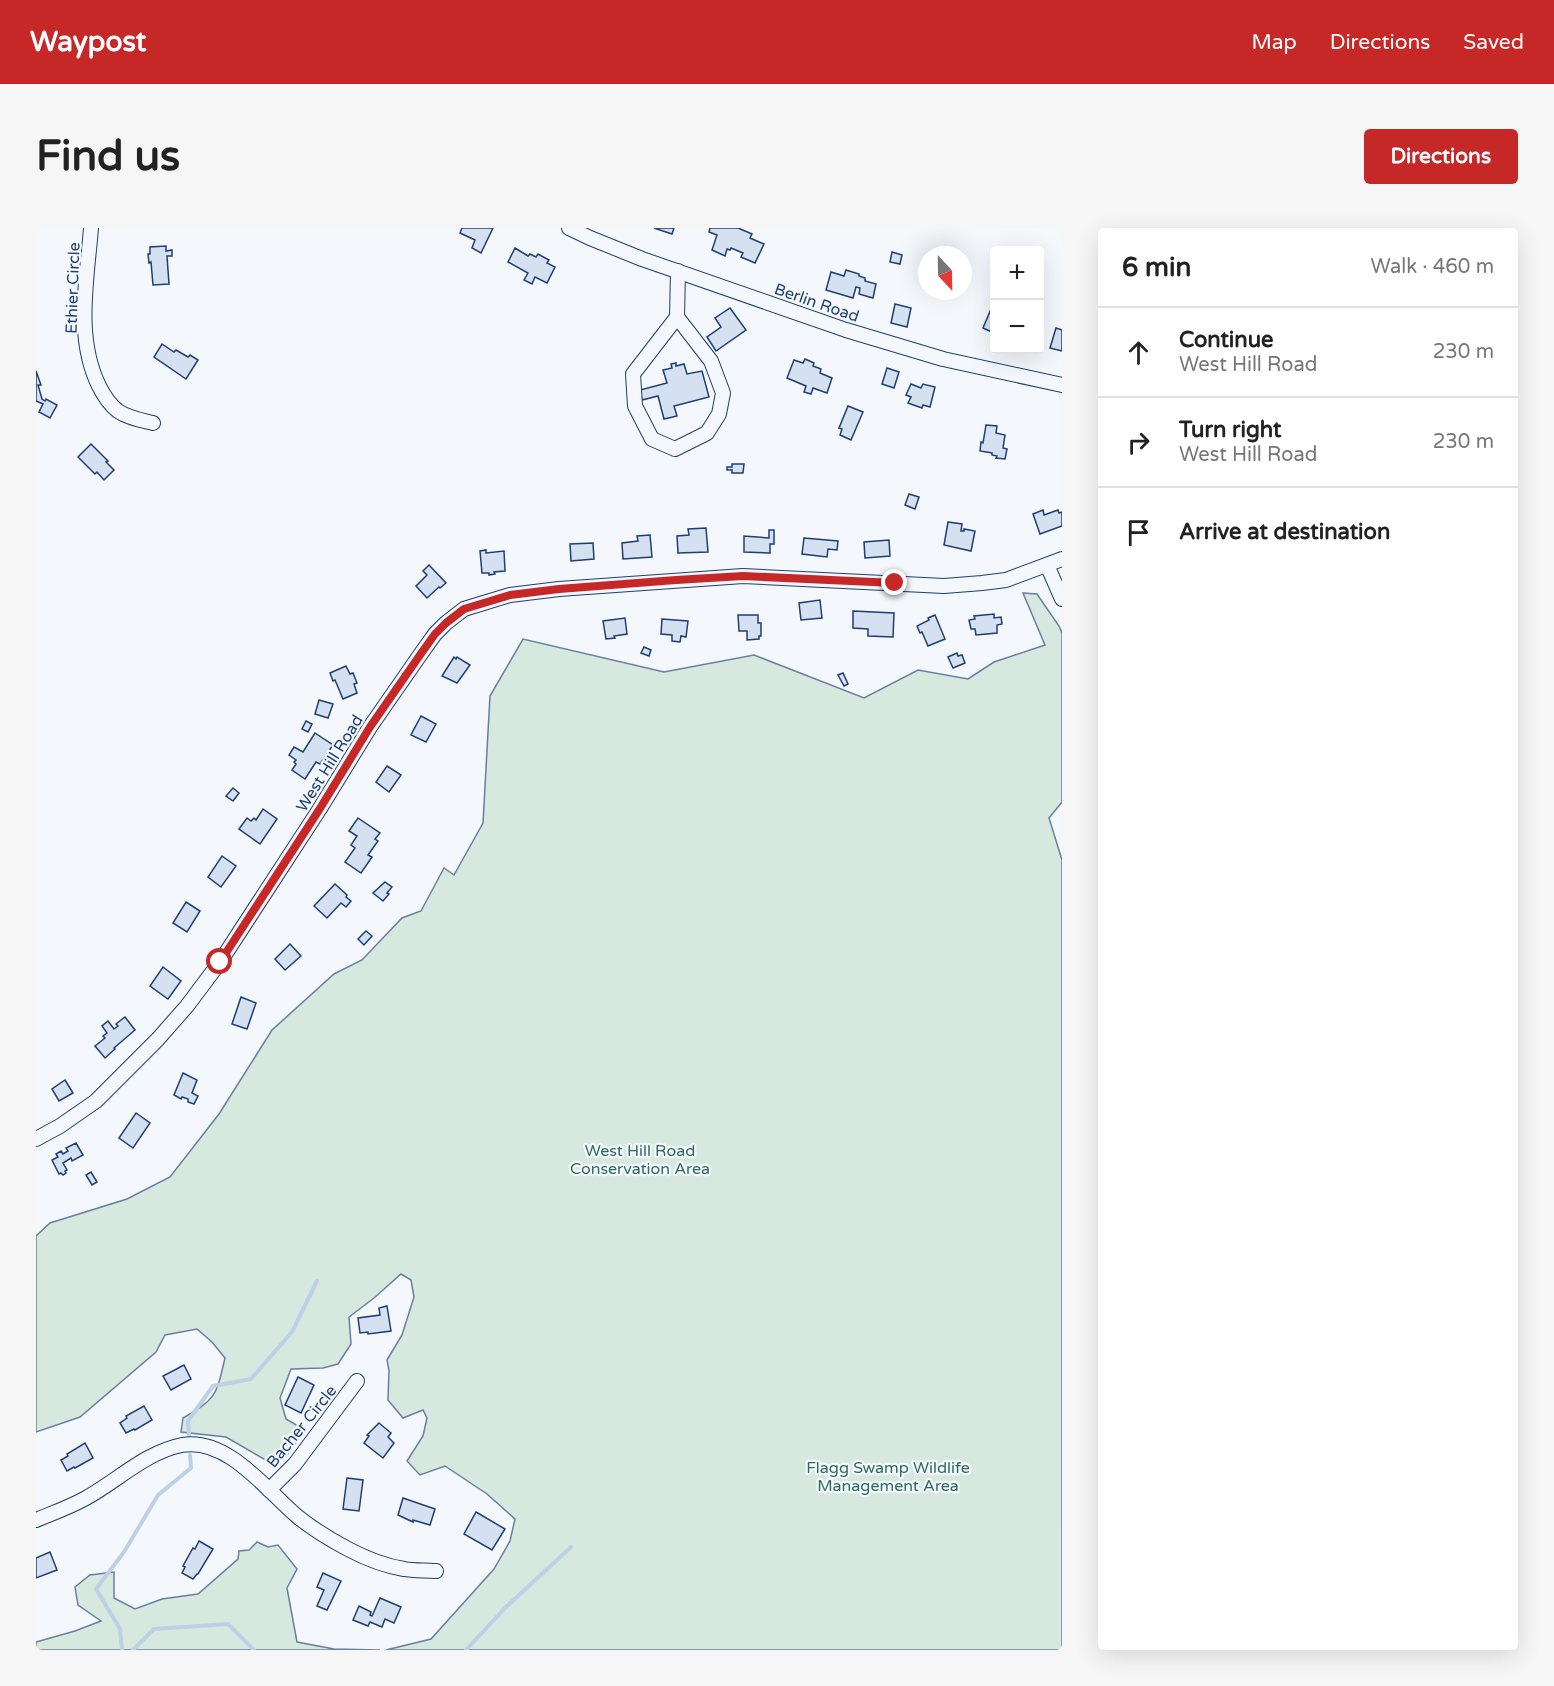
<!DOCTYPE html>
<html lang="en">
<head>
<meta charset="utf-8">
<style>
	:root { --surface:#fff; --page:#f6f6f6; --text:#222; --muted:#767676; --line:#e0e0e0; --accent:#c62828 }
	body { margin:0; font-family:"Varela Round",sans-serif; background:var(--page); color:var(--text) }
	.controls { position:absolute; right:18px; top:18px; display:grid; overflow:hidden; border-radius:6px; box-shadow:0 6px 24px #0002 }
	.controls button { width:54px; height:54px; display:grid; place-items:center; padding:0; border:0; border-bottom:2px solid var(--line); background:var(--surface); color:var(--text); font:30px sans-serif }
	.compass { position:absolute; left:882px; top:18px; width:54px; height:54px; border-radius:50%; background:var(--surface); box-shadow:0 6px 24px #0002; rotate:158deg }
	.stop { position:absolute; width:18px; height:18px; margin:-14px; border:4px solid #c62828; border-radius:50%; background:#fff }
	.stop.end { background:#c62828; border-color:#fff; box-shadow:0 2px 6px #0008 }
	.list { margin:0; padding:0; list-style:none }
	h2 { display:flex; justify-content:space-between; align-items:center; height:78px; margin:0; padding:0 24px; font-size:26px }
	h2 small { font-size:20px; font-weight:400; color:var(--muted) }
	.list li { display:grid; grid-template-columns:39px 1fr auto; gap:18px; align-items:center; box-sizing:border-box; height:90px; padding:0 24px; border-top:2px solid var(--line) }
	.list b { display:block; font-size:22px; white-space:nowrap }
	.list p { margin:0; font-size:20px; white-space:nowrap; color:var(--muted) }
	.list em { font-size:20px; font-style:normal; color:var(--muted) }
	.icon { flex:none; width:33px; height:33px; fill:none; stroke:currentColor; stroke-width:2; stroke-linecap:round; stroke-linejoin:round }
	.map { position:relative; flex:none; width:1026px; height:1422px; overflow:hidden; border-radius:6px }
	header { display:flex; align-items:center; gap:36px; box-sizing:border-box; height:84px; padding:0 30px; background:var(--accent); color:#fff }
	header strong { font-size:28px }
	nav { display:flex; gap:33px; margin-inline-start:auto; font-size:21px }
	.intro { display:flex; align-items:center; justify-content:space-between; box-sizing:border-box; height:144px; padding:0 36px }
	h1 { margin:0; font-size:42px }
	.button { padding:15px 27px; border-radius:6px; background:var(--accent); color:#fff; font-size:21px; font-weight:700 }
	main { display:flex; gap:36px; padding:0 36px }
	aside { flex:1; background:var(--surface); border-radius:6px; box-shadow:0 6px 24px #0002 }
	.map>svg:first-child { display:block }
	.green { fill:#d7e8df; stroke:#687fa3; stroke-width:1.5 }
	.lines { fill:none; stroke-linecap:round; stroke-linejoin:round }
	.stream { stroke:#bed0e5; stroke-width:4 }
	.building { fill:#d5e0f0; stroke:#1d3f73; stroke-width:1.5 }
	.minor-casing { stroke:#1d3f73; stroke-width:16 }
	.minor { stroke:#f4f7fb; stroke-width:14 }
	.route { stroke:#c62828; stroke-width:8 }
	.labels { text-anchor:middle; stroke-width:4.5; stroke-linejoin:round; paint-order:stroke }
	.street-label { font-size:16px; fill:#1d3f73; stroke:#f4f7fb }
	.park-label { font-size:16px; fill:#2c6c60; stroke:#f4f7fb }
</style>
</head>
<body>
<header>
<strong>Waypost</strong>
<nav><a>Map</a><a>Directions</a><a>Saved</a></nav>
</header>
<div class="intro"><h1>Find us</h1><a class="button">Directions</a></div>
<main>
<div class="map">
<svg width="1026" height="1422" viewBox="0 0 1026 1422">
	<rect width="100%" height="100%" fill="#f4f7fb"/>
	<g class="green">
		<path d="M 987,365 L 1001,366 L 1023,398 L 1026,405 L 1026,574 L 1013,590 L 1026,632 L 1026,1422 L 350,1422 L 395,1411 L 458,1341 L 474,1313 L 479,1291 L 451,1266 L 409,1238 L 384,1247 L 371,1233 L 387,1208 L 391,1190 L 387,1182 L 367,1190 L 352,1172 L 353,1142 L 351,1132 L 366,1107 L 378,1069 L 375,1052 L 365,1046 L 338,1070 L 313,1089 L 315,1116 L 302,1136 L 287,1140 L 255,1141 L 244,1170 L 250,1191 L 269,1202 L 251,1227 L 233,1234 L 190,1209 L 145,1204 L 147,1190 C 181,1170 180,1168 189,1130 L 176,1114 L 161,1101 L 129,1107 L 120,1124 L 44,1189 L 0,1204 L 0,1008 L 14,995 L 91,971 L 134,949 L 183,886 L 236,802 L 298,746 L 326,732 L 366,690 L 385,683 L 408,640 L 418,647 L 447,595 L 454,468 L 487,411 L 628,444 L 718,427 L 828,470 L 882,442 L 932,451 L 958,434 L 1009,417 Z"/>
		<path d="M 221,1314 L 232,1319 L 242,1317 L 261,1341 L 251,1360 L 261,1414 L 298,1421 L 344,1422 L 0,1422 L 0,1414 L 39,1403 L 65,1393 L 42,1377 L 39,1359 L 54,1347 L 78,1344 L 78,1370 L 99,1381 L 126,1371 L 162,1366 L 202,1331 L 203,1323 L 213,1322 Z"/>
	</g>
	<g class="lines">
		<g class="stream">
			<path d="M 153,1207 L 152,1193 L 177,1158 L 215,1151 L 256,1104 L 281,1053"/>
			<path d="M 86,1422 L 84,1401 L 60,1361 L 88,1324 L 122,1267 L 155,1240 L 154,1227"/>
			<path d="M 97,1422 L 118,1401 L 192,1396 L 218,1422"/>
			<path d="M 430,1422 L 470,1379 L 535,1319"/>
		</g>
	</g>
	<g class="building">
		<path d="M 426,0 L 457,0 L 445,25 L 436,20 L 439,12 L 424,5 Z"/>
		<path d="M 618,0 L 638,0 L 636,6 Z"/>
		<path d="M 674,0 L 702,0 L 716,6 L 714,10 L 728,16 L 719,35 L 705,29 L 707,25 L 695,20 L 694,22 L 691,21 L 689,28 L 676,22 L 681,7 L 673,4 Z"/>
		<path d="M 130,18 L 130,23 L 136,22 L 136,28 L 131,28 L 133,56 L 117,57 L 115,34 L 113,35 L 112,26 L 114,26 L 114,19 Z"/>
		<path d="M 479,20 L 492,28 L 494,26 L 500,29 L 502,26 L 513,32 L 511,35 L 519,39 L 511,55 L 499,49 L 496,56 L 488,52 L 492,45 L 472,34 Z"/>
		<path d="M 856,24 L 866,27 L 864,36 L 854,34 Z"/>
		<path d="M 810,42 L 823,46 L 823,48 L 829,50 L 829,53 L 840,56 L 837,70 L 823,66 L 824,60 L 820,59 L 817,70 L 790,62 L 795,44 L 808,48 Z"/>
		<path d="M 859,76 L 875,80 L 871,99 L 855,95 Z"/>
		<path d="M 694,80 L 710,102 L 680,123 L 671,109 L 685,99 L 679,90 Z"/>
		<path d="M 955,81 L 958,82 L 958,105 L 947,100 Z"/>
		<path d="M 1020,100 L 1026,102 L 1026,123 L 1014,120 Z"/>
		<path d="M 126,116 L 138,124 L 140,122 L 152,129 L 154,127 L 162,132 L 150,151 L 118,129 Z"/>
		<path d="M 769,131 L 778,135 L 777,138 L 785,141 L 784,145 L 796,150 L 791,165 L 777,160 L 775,166 L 768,164 L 770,158 L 751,150 L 758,132 L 767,135 Z"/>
		<path d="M 640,135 L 640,138 L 648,136 L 651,146 L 666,143 L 673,169 L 638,178 L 641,188 L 628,191 L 622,168 L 606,172 L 604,162 L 631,155 L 627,142 L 636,140 L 635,136 Z"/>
		<path d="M 851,140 L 863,144 L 858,160 L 846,156 Z"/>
		<path d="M 0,143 L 5,157 L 2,157 L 6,171 L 9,173 L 10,171 L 21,177 L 14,190 L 3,184 L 7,176 L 0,173 Z"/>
		<path d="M 875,156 L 885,160 L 887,156 L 899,159 L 894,179 L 887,177 L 886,180 L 872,175 L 875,169 L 870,167 Z"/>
		<path d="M 812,178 L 827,184 L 815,212 L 804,207 L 806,201 L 803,200 Z"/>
		<path d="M 950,197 L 961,198 L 960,205 L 969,207 L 967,220 L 971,221 L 969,231 L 960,230 L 961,228 L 956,227 L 956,225 L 944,223 L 945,214 L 947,215 Z"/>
		<path d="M 55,216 L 72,233 L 70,234 L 78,242 L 68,252 L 61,244 L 59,246 L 42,229 Z"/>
		<path d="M 696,236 L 708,236 L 707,245 L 696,245 L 696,242 L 691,242 L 691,239 L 696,239 Z"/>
		<path d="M 873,266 L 883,269 L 879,281 L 869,277 Z"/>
		<path d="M 1007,282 L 1008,287 L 1022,282 L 1023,285 L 1026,284 L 1026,298 L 1004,306 L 997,286 Z"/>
		<path d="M 912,294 L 926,296 L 925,303 L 928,303 L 928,301 L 939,303 L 935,323 L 908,317 Z"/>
		<path d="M 670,300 L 672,324 L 642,325 L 641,308 L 653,307 L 652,301 Z"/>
		<path d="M 733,302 L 738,302 L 738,316 L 734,316 L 734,325 L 708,324 L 708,308 L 733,310 Z"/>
		<path d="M 614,307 L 616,329 L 587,331 L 586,315 L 602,313 L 601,308 Z"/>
		<path d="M 768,310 L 802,313 L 801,322 L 792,321 L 791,329 L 766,326 Z"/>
		<path d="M 853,312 L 854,328 L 829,330 L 828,314 Z"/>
		<path d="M 557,315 L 558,331 L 535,333 L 534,316 Z"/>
		<path d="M 450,322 L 450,325 L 468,323 L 469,343 L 458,344 L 459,346 L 453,347 L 453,345 L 446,345 L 444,323 Z"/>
		<path d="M 393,337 L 410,355 L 404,360 L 403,359 L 391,370 L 380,358 L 391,347 L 387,343 Z"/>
		<path d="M 784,372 L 786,390 L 765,392 L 763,375 Z"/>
		<path d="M 817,383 L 858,385 L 857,409 L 832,408 L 832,401 L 817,400 Z"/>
		<path d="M 958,386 L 958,390 L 965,389 L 966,396 L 961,397 L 961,405 L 940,407 L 939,401 L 935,401 L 933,392 L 939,391 L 938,388 Z"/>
		<path d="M 702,387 L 722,387 L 722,395 L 725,395 L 725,408 L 723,408 L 723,411 L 711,412 L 711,403 L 703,403 Z"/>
		<path d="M 899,387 L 909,411 L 892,418 L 886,404 L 884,405 L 881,398 L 893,392 L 892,390 Z"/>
		<path d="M 589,390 L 591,406 L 578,408 L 579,410 L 570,411 L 567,393 Z"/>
		<path d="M 626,391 L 652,393 L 650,409 L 645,408 L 644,414 L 636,413 L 636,407 L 625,406 Z"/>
		<path d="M 608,419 L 615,422 L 613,428 L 605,425 Z"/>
		<path d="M 921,425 L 922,428 L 926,427 L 929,435 L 917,440 L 912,429 Z"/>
		<path d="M 418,429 L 420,431 L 421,429 L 434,437 L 421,455 L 406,448 Z"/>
		<path d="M 310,438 L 314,446 L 317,445 L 321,455 L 318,456 L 321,465 L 307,471 L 299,452 L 297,453 L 294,445 Z"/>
		<path d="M 807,445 L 812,456 L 808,458 L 802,447 Z"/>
		<path d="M 283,472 L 297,476 L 292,490 L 279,486 Z"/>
		<path d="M 385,488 L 400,496 L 390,514 L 375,507 Z"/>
		<path d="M 270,493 L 276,496 L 272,504 L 266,501 Z"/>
		<path d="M 279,505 L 297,517 L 284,536 L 280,534 L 269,551 L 256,542 L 260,536 L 258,534 L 260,532 L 253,527 L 258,519 L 267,524 Z"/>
		<path d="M 351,538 L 365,547 L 353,564 L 340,554 Z"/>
		<path d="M 197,560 L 203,565 L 197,573 L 190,568 Z"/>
		<path d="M 227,581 L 241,591 L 224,616 L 203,601 L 211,590 L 215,593 L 218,590 L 220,592 Z"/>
		<path d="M 322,590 L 344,605 L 339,611 L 342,613 L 332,627 L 336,629 L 325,645 L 309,634 L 319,620 L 315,617 L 321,608 L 313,603 Z"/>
		<path d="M 186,628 L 200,638 L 185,659 L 172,649 Z"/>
		<path d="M 349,654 L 356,659 L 351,665 L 353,666 L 347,673 L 337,665 Z"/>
		<path d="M 299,656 L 311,667 L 310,669 L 315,673 L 310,679 L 305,675 L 291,690 L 278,678 Z"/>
		<path d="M 150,674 L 164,683 L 151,704 L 137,695 Z"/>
		<path d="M 330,703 L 336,708 L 328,717 L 322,711 Z"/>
		<path d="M 254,716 L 265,728 L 249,742 L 239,731 Z"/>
		<path d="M 127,739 L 145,753 L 132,771 L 114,758 Z"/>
		<path d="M 205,769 L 220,775 L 211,801 L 196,796 Z"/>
		<path d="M 89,789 L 99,802 L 78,820 L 79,821 L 69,830 L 59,818 L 69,810 L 67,808 L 71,805 L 66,798 L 72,793 L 78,801 L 82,798 L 80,796 Z"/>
		<path d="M 147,845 L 161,852 L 156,865 L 162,868 L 158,876 L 152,874 L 152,871 L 146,869 L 145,871 L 138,867 Z"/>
		<path d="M 29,852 L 37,865 L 23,873 L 16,861 Z"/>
		<path d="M 100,885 L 114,895 L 97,920 L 83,910 Z"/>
		<path d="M 40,915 L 47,927 L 36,933 L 35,930 L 27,935 L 31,942 L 29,943 L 30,945 L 27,947 L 25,945 L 23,946 L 16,932 L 22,929 L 20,926 L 25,923 L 27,926 L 32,923 L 30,920 Z"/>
		<path d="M 55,944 L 61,954 L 56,957 L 50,947 Z"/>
		<path d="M 351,1078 L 355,1103 L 332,1106 L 332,1104 L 324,1105 L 322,1090 L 344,1087 L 343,1080 Z"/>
		<path d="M 148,1137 L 155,1151 L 135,1162 L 127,1148 Z"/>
		<path d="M 262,1149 L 278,1157 L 265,1185 L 249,1177 Z"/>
		<path d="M 108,1178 L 116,1192 L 99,1202 L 98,1201 L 90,1205 L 84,1195 L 91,1190 L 90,1188 Z"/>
		<path d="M 343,1195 L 355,1205 L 352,1209 L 358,1215 L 347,1230 L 328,1215 L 333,1208 L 331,1207 Z"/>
		<path d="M 49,1215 L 57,1230 L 39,1240 L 38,1239 L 31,1243 L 25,1232 L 32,1228 L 31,1226 Z"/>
		<path d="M 311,1250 L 327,1252 L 323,1283 L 307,1281 Z"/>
		<path d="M 367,1270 L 399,1281 L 394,1297 L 377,1292 L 377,1294 L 362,1287 Z"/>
		<path d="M 440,1284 L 469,1301 L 456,1322 L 428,1306 Z"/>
		<path d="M 163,1313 L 177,1321 L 162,1346 L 161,1346 L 157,1351 L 146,1345 L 149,1339 L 147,1338 L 157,1320 L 159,1321 Z"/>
		<path d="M 14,1324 L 21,1342 L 0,1350 L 0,1330 Z"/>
		<path d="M 287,1345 L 305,1353 L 291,1382 L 281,1378 L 288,1362 L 281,1359 Z"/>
		<path d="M 344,1370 L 365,1379 L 358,1395 L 349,1391 L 346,1399 L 334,1394 L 332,1398 L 317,1392 L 323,1378 L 335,1384 L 334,1387 L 336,1388 Z"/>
	</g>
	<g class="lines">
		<defs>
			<g id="minor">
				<path d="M 55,0 C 51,52 39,109 63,158 C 68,168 74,177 82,183 C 92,190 105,192 117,195"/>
				<path d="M 533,0 L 554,10 L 606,31 L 810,102 L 907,131 L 1026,157"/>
				<path d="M 641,89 L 675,133 L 687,165 L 683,186 L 671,205 L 639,221 L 616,211 L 599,178 L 597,146 L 641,89 L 642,43"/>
				<path d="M 1011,337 L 1026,371"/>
				<path d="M 0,911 L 24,898 L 60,873 L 122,811 L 151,778 L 184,734 L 283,582 L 334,499 L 384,427 L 399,406 L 410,395 L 428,381 L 474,367 L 523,361 L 707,348 L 908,358 L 946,355 L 970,352 L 1026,331"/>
				<path d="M 233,1262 L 259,1236 L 321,1153"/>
				<path d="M 0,1292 C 17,1285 34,1279 50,1270 C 81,1253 110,1224 146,1217 C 192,1209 231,1263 262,1289 C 277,1301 295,1312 312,1321 C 329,1330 349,1338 368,1341 C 378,1343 389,1342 400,1343"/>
			</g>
		</defs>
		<use href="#minor" class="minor-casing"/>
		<use href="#minor" class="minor"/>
	</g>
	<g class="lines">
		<path class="route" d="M 184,734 L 283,582 L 334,499 L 384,427 L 399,406 L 410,395 L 428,381 L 474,367 L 523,361 L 640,352 L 707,348 L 859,355"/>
	</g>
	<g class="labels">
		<g class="street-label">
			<text transform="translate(36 60) rotate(-88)" y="6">Ethier Circle</text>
			<text transform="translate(781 74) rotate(19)" y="6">Berlin Road</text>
			<text transform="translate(293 535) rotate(-58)" y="6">West Hill Road</text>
			<text transform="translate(265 1198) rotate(-51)" y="6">Bacher Circle</text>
		</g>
		<g class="park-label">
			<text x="604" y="928">West Hill Road<tspan x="604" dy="18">Conservation Area</tspan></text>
			<text x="852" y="1245">Flagg Swamp Wildlife<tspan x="852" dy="18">Management Area</tspan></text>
		</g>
	</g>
</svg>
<div class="controls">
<button>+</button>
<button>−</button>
</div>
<svg class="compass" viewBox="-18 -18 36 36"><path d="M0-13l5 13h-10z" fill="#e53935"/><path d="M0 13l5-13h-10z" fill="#767676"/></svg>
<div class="stop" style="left:184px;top:734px"></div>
<div class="stop end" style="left:859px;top:355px"></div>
</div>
<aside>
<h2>6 min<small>Walk · 460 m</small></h2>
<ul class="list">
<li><svg class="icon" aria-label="ahead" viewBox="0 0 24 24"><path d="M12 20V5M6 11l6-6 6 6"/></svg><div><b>Continue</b><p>West Hill Road</p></div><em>230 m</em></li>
<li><svg class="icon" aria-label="right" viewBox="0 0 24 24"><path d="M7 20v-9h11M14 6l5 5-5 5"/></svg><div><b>Turn right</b><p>West Hill Road</p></div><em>230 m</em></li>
<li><svg class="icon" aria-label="arrive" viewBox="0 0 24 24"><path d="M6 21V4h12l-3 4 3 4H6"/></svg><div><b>Arrive at destination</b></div></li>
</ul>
</aside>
</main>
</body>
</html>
